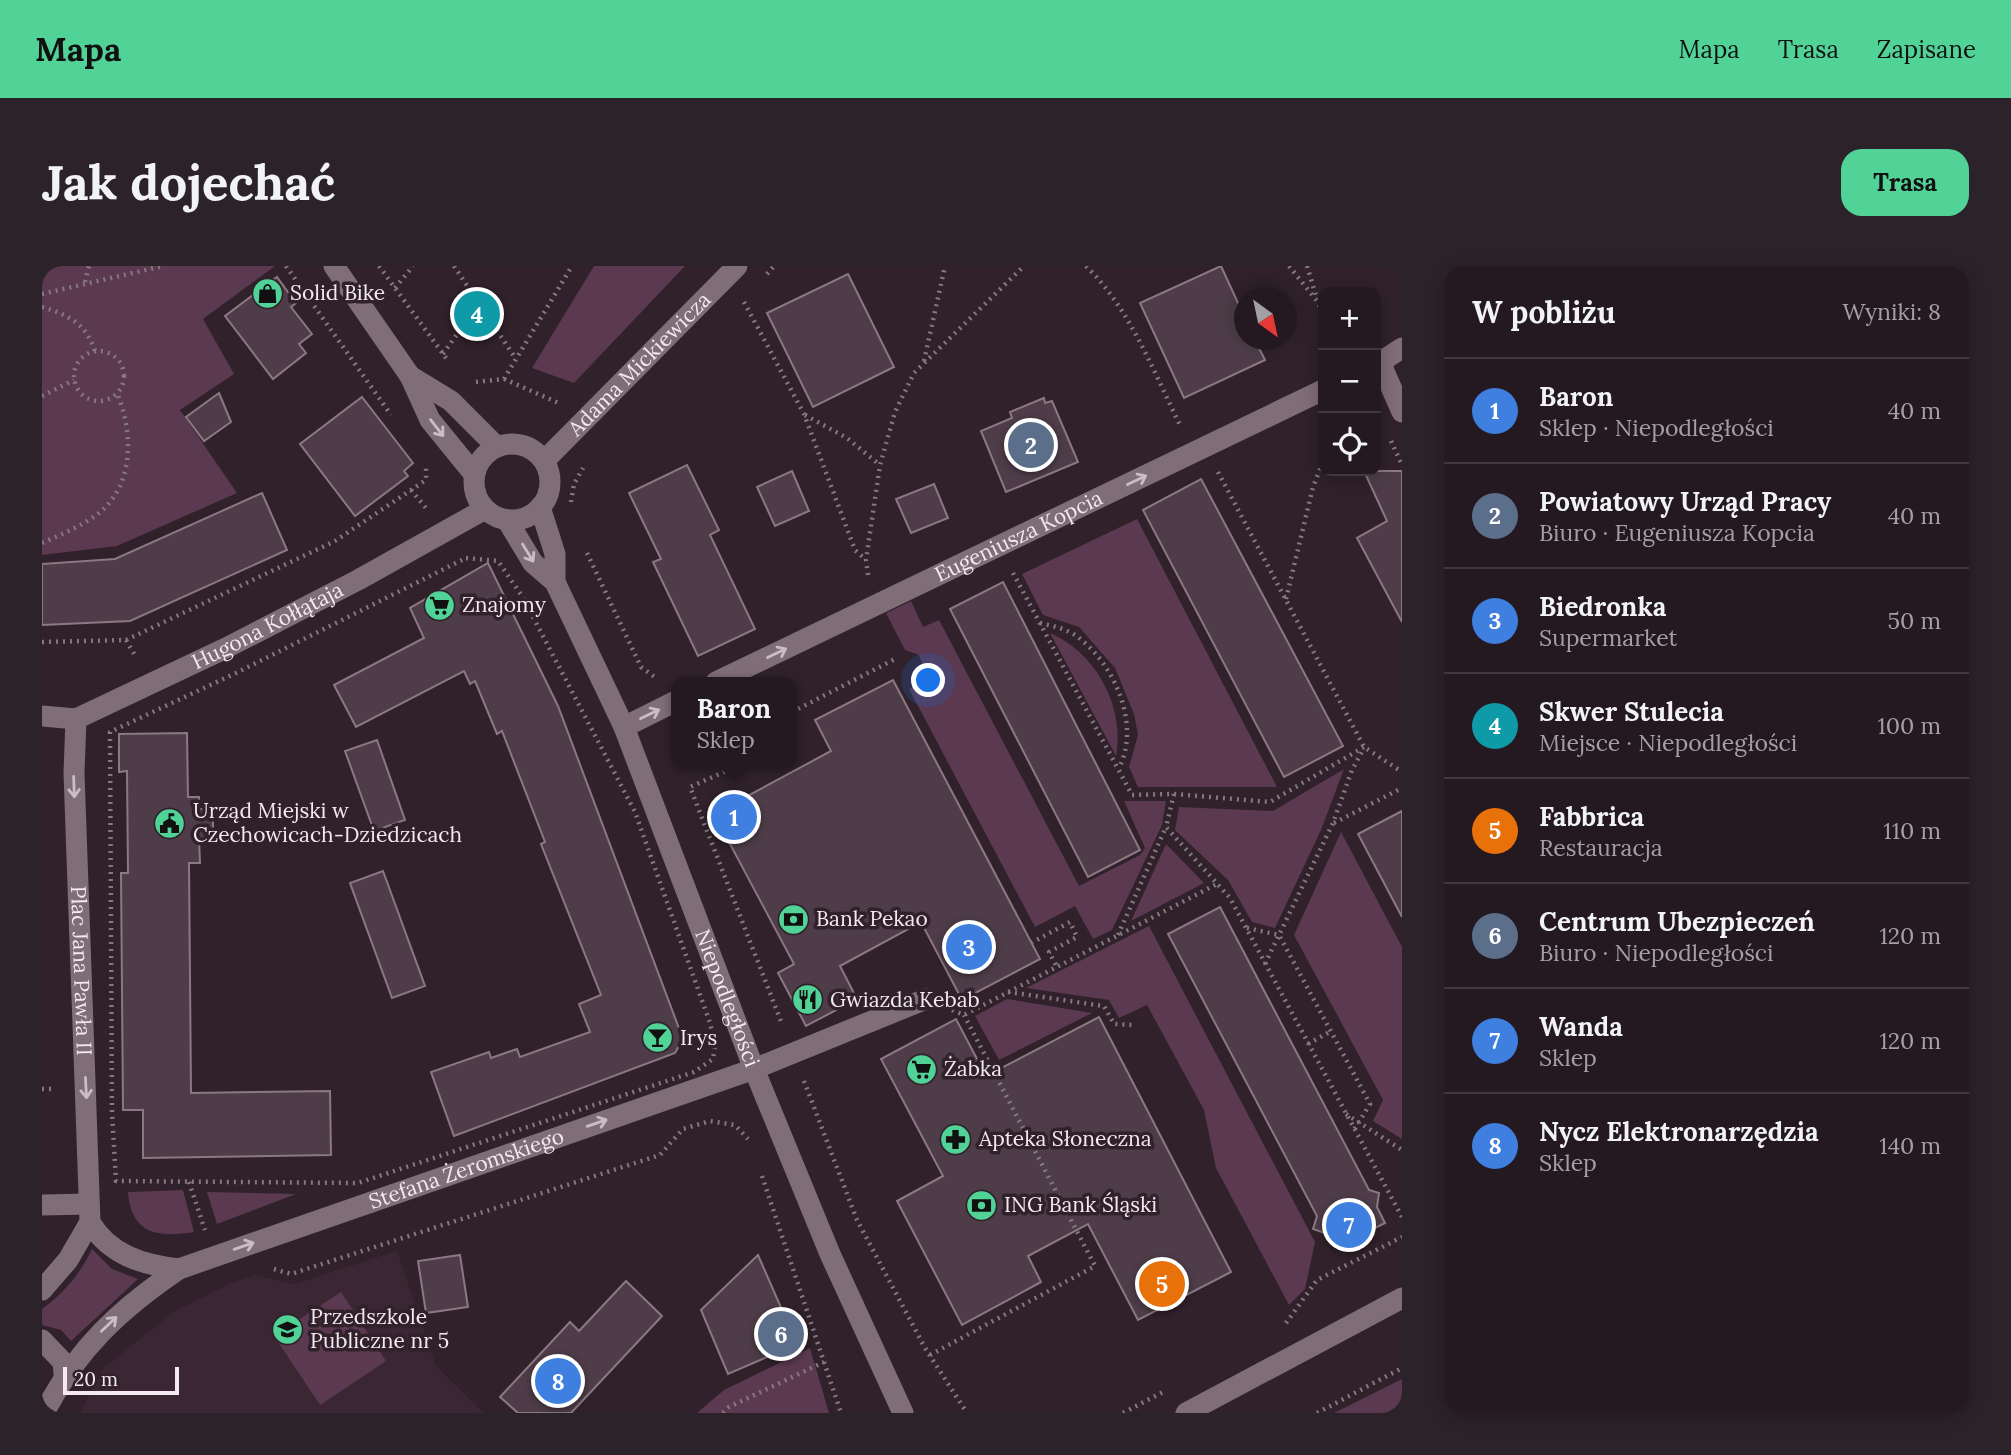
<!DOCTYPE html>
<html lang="pl">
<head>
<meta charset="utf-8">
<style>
	:root { --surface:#241920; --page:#2c2229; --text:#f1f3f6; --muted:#a3a0a5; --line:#41383e; --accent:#51d398 }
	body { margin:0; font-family:Lora,serif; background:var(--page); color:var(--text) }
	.controls { position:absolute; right:21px; top:21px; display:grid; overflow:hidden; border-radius:14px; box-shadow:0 4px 18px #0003 }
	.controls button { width:63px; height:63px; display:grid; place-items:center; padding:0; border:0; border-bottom:2px solid var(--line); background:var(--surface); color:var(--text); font:35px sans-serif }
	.compass { position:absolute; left:1192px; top:21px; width:63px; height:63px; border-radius:50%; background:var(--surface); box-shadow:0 4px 18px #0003; rotate:147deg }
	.scale { position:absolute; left:21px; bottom:18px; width:116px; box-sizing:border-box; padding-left:7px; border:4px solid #f3e9ef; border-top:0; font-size:19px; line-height:24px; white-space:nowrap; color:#f3e9ef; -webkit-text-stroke:5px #30212a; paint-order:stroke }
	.you { position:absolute; left:887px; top:415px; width:24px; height:24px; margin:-18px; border:5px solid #fff; border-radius:50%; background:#1a73e8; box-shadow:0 0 0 10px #1a73e833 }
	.badge { display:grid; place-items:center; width:46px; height:46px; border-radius:50%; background:var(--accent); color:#fff; font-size:23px; font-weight:700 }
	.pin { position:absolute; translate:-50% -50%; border:4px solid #fff; box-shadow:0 2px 7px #0006 }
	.popup { position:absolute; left:629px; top:411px; width:126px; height:91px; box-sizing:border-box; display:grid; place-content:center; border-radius:14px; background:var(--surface); filter:drop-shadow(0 2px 5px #0005); font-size:23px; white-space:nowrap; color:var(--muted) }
	.popup b { font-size:26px; color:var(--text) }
	.popup::after { content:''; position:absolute; left:50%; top:100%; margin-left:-14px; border:14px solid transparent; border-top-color:var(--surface) }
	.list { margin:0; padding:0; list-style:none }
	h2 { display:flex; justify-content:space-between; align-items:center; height:91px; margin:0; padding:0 28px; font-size:30px }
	h2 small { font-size:23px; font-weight:400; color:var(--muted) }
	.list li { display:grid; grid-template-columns:46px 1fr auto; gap:21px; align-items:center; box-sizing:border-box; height:105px; padding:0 28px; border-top:2px solid var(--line) }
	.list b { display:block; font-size:26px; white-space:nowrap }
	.list p { margin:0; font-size:23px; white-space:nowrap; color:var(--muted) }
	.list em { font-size:23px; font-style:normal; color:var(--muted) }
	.icon { flex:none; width:38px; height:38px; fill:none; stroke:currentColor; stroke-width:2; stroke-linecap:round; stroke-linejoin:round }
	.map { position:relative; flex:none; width:1360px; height:1147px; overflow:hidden; border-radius:21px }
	header { display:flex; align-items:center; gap:42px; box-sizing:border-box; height:98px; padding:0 35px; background:var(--accent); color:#111 }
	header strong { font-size:33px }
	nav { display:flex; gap:38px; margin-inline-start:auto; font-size:24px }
	.intro { display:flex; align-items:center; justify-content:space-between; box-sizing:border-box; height:168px; padding:0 42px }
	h1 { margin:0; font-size:49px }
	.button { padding:18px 32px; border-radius:21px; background:var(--accent); color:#111; font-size:24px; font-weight:700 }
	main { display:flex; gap:42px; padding:0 42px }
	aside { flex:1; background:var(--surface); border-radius:21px; box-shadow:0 4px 18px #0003 }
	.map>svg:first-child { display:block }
	.built { fill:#3b2634 }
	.green { fill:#5b3950 }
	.building { fill:#4e3d48; stroke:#8b7883; stroke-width:2 }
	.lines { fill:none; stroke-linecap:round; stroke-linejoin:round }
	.path { stroke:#857880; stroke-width:4.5; stroke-dasharray:2 5; stroke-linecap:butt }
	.lane { stroke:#7f6d78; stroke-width:21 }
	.street { stroke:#7f6d78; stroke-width:21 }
	.secondary { stroke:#7f6d78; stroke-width:21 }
	.oneway { stroke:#cabec5 }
	.labels { text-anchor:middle; stroke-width:7; stroke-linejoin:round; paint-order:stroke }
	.poi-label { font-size:21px; fill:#f3e9ef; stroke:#30212a; text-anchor:start }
	.street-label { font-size:21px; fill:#f3e9ef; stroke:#30212a }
</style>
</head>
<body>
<header>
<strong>Mapa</strong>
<nav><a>Mapa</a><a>Trasa</a><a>Zapisane</a></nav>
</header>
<div class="intro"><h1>Jak dojechać</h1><a class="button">Trasa</a></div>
<main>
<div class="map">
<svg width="1360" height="1147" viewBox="0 0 1360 1147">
	<rect width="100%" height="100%" fill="#30212a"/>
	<path class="built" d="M 355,985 L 394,1100 L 442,1147 L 38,1147 L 61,1102 L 132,1046 L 185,1019 L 212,1009 L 252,1018 Z"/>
	<g class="green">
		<path d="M 0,0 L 233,0 L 161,53 L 192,108 L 138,144 L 195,227 L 75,280 L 0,289 Z"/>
		<path d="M 552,0 L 643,0 L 532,117 L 490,102 Z"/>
		<path d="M 1095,253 L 1235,521 L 1096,521 L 1087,501 L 1096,469 L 1092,448 L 1073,402 L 1037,361 L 1001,349 L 980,308 Z"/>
		<path d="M 869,335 L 881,361 L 897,354 L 1037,620 L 1098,589 L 1103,582 L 1082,535 L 1124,535 L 1120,559 L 1070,664 L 1051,673 L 1033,640 L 993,661 L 867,423 L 886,414 L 877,389 L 863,384 L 844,347 Z"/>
		<path d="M 1008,367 C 1054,387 1083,441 1074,490 Z"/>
		<path d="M 1302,503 L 1279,564 L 1233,662 L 1210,656 L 1186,614 L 1133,564 L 1137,541 L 1231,545 Z"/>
		<path d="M 1299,566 L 1360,681 L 1360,873 L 1331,855 L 1341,834 L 1252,669 Z"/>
		<path d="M 1124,578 L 1162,617 L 1089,655 Z"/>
		<path d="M 1107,660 L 1273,976 L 1263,1023 L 1247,1039 L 1174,902 L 1162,844 L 1105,739 L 1077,752 L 1067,734 L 984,722 Z"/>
		<path d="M 965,733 L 1050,747 L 957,794 L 933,750 Z"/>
		<path d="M 141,924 L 152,966 C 116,972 89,968 86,926 Z"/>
		<path d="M 165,926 L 254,928 L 175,958 Z"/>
		<path d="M 50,983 L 70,1003 L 96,1013 L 29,1075 L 19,1064 L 0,1059 L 0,1043 C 22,1027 38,1008 50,983 Z"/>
		<path d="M 299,1026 L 344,1095 L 278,1139 L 232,1070 Z"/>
		<path d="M 768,1082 L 787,1147 L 655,1147 L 682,1124 Z"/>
		<path d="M 1360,1113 L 1360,1147 L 1292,1147 Z"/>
	</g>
	<g class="building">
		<path d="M 1179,0 L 1202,50 L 1202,74 L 1213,74 L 1223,94 L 1142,132 L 1098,37 Z"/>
		<path d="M 806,8 L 852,101 L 771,141 L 725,47 Z"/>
		<path d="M 235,11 L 254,37 L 249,41 L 270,68 L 257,78 L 264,87 L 231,113 L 183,50 Z"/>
		<path d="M 177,127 L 189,156 L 162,175 L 144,151 Z"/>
		<path d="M 320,131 L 371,197 L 362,205 L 366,210 L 313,250 L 258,178 Z"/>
		<path d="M 1002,132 L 1003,137 L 1010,135 L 1036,196 L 964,226 L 939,165 L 970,152 L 968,146 Z"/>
		<path d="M 645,199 L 677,264 L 668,269 L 713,363 L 656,390 L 611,296 L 619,293 L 587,227 Z"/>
		<path d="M 750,205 L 767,245 L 733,260 L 715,221 Z"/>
		<path d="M 1322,205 L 1360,205 L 1360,356 L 1315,272 L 1345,255 Z"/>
		<path d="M 1159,213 L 1301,480 L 1242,511 L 1101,244 Z"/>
		<path d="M 892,218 L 906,252 L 869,267 L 854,233 Z"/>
		<path d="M 220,227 L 245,284 L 88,355 L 0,359 L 0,298 L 73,293 Z"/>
		<path d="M 446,297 L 516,440 L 641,773 L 633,787 L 412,870 L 389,806 L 447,786 L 449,792 L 475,783 L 478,791 L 548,766 L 537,738 L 559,729 L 499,578 L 503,576 L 460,465 L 455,468 L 433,415 L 428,418 L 422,405 L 314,461 L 292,419 L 382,372 L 368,342 Z"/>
		<path d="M 961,316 L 1098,584 L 1046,611 L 908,343 Z"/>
		<path d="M 851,414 L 998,693 L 920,734 L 879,656 L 798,700 L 815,733 L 764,760 L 736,707 L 752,698 L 672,548 L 789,485 L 773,454 Z"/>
		<path d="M 145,467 L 146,531 L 157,531 L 157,543 L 171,543 L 171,572 L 157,572 L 158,597 L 147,597 L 149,827 L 288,825 L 289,889 L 101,892 L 101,844 L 81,844 L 79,607 L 86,607 L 85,505 L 77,506 L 77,468 Z"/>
		<path d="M 335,474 L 363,554 L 332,565 L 303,485 Z"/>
		<path d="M 1360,545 L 1360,651 L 1316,568 Z"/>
		<path d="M 341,605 L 383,720 L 350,732 L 308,617 Z"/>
		<path d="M 1178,641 L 1327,924 L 1337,927 L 1335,941 L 1343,957 L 1327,965 L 1321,981 L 1271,963 L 1275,950 L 1126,668 Z"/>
		<path d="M 1057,751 L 1189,1006 L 1096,1054 L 1046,958 L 986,990 L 999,1016 L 920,1059 L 855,935 L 901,910 L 839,793 L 914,753 L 944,810 Z"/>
		<path d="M 418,989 L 426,1041 L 384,1047 L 376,995 Z"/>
		<path d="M 716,989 L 755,1078 L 686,1108 L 659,1044 Z"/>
		<path d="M 584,1015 L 620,1050 L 529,1147 L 476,1147 L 458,1131 L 528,1056 L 537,1065 Z"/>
	</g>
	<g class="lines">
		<g class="path">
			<path d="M 244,0 L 349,149"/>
			<path d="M 337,0 L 407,96"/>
			<path d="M 412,0 L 474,93"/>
			<path d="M 1044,0 C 1089,44 1111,105 1139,161"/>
			<path d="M 1247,0 L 1275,35 L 1281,47"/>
			<path d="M 1265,0 L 1275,33"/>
			<path d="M 1359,0 L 1360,14"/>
			<path d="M 725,8 L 732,0"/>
			<path d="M 43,16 L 47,0"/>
			<path d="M 353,22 L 371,0"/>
			<path d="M 0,28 L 121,0"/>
			<path d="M 702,36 L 762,148 L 813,284 L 824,294"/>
			<path d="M 0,41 C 27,49 44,58 53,85"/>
			<circle cx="57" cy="110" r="25"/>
			<path d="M 401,88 L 437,37"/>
			<path d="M 882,95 L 903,0"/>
			<path d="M 462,113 L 519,138"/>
			<path d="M 434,116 L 462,113 L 530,0"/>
			<path d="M 0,130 L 32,114"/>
			<path d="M 763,149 L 805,172 L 838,199"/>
			<path d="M 1349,175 L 1360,199"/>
			<path d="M 1176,206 L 1322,481 L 1360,506"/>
			<path d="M 369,224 L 384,242"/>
			<path d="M 529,236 L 532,218 L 541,202"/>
			<path d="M 0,277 C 20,268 40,260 57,247 C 93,218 91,165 75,127"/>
			<path d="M 545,287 L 599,401 L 614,412"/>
			<path d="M 424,292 L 456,295 L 480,330 L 593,546 L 668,757 L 673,779 L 671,793 L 652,806 L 316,917 L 74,915 L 70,846 L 68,466 L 194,407 Z"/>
			<path d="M 971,307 L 1090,529 L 1132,528 L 1228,536 L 1322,481"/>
			<path d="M 826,309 L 824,294 L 838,199 L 853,146 L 872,107 L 982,0"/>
			<path d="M 1244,333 L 1271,221 L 1281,196"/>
			<path d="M 998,357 C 1010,360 1022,362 1033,369 C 1073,397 1099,459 1077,502"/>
			<path d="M 84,374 L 94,391"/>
			<path d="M 0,376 L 84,374 L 293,275 L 384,214 L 384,199"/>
			<path d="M 750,446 L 855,392"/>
			<path d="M 702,497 L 648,521 L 740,758"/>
			<path d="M 1132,528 L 1124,561 L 1188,632 L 1360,951"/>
			<path d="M 1292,557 L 1360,522"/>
			<path d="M 1205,662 L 1237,669 L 1328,838 L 1312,864"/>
			<path d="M 1076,669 L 1124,561"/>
			<path d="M 989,677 L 1028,656 L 1035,671 L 1007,686 L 1015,701"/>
			<path d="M 1223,698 L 1291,557 L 1310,504 L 1322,482"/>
			<path d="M 966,726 L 1062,740 L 1072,758 L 1090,759"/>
			<path d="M 910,744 L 922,749 L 1177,617"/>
			<path d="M 1266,778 L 1289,765"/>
			<path d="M 762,815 L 815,954 L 883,1082 L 925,1147"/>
			<path d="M 0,823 L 14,823"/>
			<path d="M 1304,848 L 1360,884"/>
			<path d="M 720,910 L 799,1147"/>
			<path d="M 147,916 L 163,964"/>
			<path d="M 232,1003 L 249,1008 L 618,889 L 641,863 L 668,855 L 693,859 L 706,873"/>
			<path d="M 1244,1057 L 1275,1014 L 1360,971"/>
			<path d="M 888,1089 L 1053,1000 L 922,749"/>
			<path d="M 681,1147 L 687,1141 L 782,1096"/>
			<path d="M 1081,1147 L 1121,1126"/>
			<path d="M 1275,1147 L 1360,1102"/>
		</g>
		<g class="lane">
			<path d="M 712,803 L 884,733"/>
			<path d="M 0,939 L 47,938"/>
		</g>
		<g class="street">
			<path d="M 1338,96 L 1360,146"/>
			<path d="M 1334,99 L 1360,82"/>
			<path id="s1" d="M 502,195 L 695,0"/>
			<path id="s2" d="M 674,416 L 1281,124"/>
			<path id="s3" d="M 0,450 L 34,453 L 184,382 L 316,314 L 443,243"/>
			<path id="s4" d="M 34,453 L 32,507 L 48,956 C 67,989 101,999 137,1003"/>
			<path d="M 582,461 L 634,435"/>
			<path d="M 0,1024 L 26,994 L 48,956"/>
			<path d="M 0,1074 L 21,1096 L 22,1108"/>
			<path id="s5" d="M 2,1147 C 35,1083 78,1043 137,1003 L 712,803"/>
			<path d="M 1144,1147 L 1360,1032"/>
		</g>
		<g class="secondary">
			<path d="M 292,0 L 368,110 L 388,154 L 432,208"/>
			<path d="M 368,110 L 409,135 L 455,181"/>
			<circle cx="470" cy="216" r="38"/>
			<path d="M 498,241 L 513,288 L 513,316"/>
			<path id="s6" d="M 465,254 L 491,297 L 513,316 L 582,461 L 712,803 L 788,988 L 861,1147"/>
		</g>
	</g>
	<defs><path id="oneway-shaft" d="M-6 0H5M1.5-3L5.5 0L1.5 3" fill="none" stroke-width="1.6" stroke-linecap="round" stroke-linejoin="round" transform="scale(1.75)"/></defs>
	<g class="oneway">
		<use href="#oneway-shaft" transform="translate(395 162) rotate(52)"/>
		<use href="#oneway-shaft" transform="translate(1095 214) rotate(-26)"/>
		<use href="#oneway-shaft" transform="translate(486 287) rotate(58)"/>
		<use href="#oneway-shaft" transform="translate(735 387) rotate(-26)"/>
		<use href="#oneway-shaft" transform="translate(608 448) rotate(-26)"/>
		<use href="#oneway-shaft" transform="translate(32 521) rotate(88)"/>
		<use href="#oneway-shaft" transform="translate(44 822) rotate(87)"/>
		<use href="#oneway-shaft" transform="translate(555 857) rotate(-19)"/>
		<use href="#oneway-shaft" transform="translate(202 980) rotate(-19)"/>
		<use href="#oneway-shaft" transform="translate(67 1058) rotate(-44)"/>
	</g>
	<defs>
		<symbol id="shop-disc" viewBox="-11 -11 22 22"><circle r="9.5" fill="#51d398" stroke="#30212a"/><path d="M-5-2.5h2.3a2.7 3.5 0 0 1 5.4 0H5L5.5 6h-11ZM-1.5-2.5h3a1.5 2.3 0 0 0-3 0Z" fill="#111"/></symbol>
		<symbol id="supermarket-disc" viewBox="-11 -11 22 22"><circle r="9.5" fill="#51d398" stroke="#30212a"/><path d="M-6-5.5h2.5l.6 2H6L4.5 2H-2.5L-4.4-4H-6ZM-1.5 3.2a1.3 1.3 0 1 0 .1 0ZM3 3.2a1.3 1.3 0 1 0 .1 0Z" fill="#111"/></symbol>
		<symbol id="civic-disc" viewBox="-11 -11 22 22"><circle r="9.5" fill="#51d398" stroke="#30212a"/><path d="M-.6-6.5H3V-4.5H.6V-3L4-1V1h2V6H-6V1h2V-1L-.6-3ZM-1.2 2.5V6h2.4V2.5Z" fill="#111"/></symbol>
		<symbol id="bank-disc" viewBox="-11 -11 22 22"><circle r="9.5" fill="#51d398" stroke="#30212a"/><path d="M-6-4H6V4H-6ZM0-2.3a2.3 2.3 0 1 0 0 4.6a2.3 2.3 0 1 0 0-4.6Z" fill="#111"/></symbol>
		<symbol id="restaurant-disc" viewBox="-11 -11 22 22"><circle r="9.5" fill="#51d398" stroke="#30212a"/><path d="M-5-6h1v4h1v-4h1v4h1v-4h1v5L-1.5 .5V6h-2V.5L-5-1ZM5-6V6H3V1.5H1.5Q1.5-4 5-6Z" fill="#111"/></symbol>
		<symbol id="bar-disc" viewBox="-11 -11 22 22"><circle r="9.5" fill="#51d398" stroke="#30212a"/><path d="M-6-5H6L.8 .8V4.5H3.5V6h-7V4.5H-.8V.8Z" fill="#111"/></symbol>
		<symbol id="pharmacy-disc" viewBox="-11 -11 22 22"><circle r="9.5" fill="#51d398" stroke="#30212a"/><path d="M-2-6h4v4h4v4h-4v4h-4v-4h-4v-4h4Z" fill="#111"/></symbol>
		<symbol id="school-disc" viewBox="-11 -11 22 22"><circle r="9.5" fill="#51d398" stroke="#30212a"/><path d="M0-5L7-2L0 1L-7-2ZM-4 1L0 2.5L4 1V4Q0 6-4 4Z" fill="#111"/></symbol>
	</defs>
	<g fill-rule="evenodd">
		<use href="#shop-disc" x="208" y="10" width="35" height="35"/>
		<use href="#supermarket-disc" x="380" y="322" width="35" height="35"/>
		<use href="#civic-disc" x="110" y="540" width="35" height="35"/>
		<use href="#bank-disc" x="734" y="636" width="35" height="35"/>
		<use href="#restaurant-disc" x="748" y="716" width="35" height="35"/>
		<use href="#bar-disc" x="598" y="754" width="35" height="35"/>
		<use href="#supermarket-disc" x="862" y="786" width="35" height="35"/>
		<use href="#pharmacy-disc" x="896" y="856" width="35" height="35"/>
		<use href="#bank-disc" x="922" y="922" width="35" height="35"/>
		<use href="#school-disc" x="228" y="1046" width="35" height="35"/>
	</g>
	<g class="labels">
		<g class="poi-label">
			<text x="248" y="34">Solid Bike</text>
			<text x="420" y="346">Znajomy</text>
			<text x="151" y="552">Urząd Miejski w<tspan x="151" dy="24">Czechowicach-Dziedzicach</tspan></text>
			<text x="774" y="660">Bank Pekao</text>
			<text x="788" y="741">Gwiazda Kebab</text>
			<text x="638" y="779">Irys</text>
			<text x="902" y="810">Żabka</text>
			<text x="937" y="880">Apteka Słoneczna</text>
			<text x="962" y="946">ING Bank Śląski</text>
			<text x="268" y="1058">Przedszkole<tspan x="268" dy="24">Publiczne nr 5</tspan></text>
		</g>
		<g class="street-label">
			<text dy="7" stroke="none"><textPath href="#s1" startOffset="136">Adama Mickiewicza</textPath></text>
			<text dy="7" stroke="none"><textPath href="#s2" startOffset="336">Eugeniusza Kopcia</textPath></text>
			<text dy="7" stroke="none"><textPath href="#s3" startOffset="247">Hugona Kołłątaja</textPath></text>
			<text dy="7" stroke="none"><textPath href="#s4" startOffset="252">Plac Jana Pawła II</textPath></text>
			<text dy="7" stroke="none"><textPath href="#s6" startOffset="530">Niepodległości</textPath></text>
			<text dy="7" stroke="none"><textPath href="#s5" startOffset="504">Stefana Żeromskiego</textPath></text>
		</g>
	</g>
</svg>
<div class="controls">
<button>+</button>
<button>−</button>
<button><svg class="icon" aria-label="locate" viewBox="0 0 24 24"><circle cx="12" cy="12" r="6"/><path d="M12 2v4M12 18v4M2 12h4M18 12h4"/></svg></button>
</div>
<svg class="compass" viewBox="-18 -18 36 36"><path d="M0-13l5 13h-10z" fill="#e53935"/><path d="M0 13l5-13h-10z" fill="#a3a0a5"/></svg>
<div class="scale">20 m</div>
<div class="you"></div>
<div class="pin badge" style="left:692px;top:551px;background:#3f7fe0">1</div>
<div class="popup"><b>Baron</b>Sklep</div>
<div class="pin badge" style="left:989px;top:179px;background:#5c6f8a">2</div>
<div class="pin badge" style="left:927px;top:681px;background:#3f7fe0">3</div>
<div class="pin badge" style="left:435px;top:48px;background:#0f9aa8">4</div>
<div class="pin badge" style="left:1120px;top:1018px;background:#e8710a">5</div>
<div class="pin badge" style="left:739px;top:1068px;background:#5c6f8a">6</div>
<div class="pin badge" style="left:1307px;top:959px;background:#3f7fe0">7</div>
<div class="pin badge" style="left:516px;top:1115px;background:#3f7fe0">8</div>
</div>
<aside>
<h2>W pobliżu<small>Wyniki: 8</small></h2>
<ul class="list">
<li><span class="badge" style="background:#3f7fe0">1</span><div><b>Baron</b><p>Sklep · Niepodległości</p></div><em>40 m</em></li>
<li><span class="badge" style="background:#5c6f8a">2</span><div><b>Powiatowy Urząd Pracy</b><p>Biuro · Eugeniusza Kopcia</p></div><em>40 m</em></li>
<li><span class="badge" style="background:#3f7fe0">3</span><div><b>Biedronka</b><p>Supermarket</p></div><em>50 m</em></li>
<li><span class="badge" style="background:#0f9aa8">4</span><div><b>Skwer Stulecia</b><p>Miejsce · Niepodległości</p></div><em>100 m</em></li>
<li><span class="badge" style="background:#e8710a">5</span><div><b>Fabbrica</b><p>Restauracja</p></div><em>110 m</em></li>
<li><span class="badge" style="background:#5c6f8a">6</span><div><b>Centrum Ubezpieczeń</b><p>Biuro · Niepodległości</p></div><em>120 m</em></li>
<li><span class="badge" style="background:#3f7fe0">7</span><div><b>Wanda</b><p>Sklep</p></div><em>120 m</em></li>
<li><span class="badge" style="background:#3f7fe0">8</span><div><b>Nycz Elektronarzędzia</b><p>Sklep</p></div><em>140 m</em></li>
</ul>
</aside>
</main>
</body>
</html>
